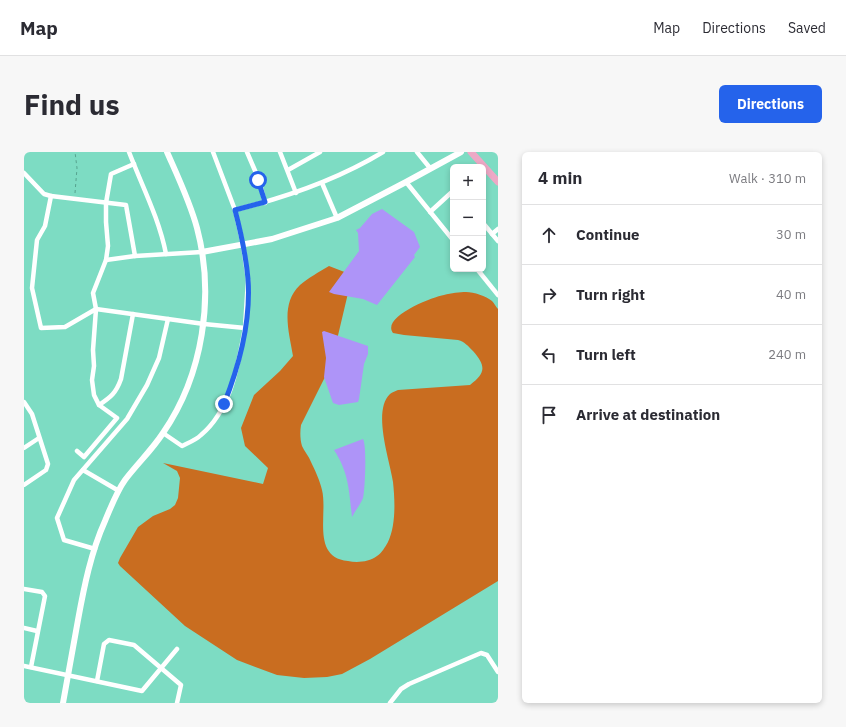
<!DOCTYPE html>
<html lang="en">
<head>
<meta charset="utf-8">
<style>
	:root { --surface:#fff; --page:#f7f7f7; --text:#2b2b33; --muted:#7c7c81; --line:#e1e1e2; --accent:#2563eb }
	body { margin:0; font-family:"IBM Plex Sans",sans-serif; background:var(--page); color:var(--text) }
	.controls { position:absolute; right:12px; top:12px; display:grid; overflow:hidden; border-radius:6px; box-shadow:0 2px 6px #0003 }
	.controls button { width:36px; height:36px; display:grid; place-items:center; padding:0; border:0; border-bottom:1px solid var(--line); background:var(--surface); color:var(--text); font:20px sans-serif }
	.stop { position:absolute; width:12px; height:12px; margin:-9px; border:3px solid #2563eb; border-radius:50%; background:#fff }
	.stop.end { background:#2563eb; border-color:#fff; box-shadow:0 1px 4px #0008 }
	.list { margin:0; padding:0; list-style:none }
	h2 { display:flex; justify-content:space-between; align-items:center; height:52px; margin:0; padding:0 16px; font-size:17px }
	h2 small { font-size:13px; font-weight:400; color:var(--muted) }
	.list li { display:grid; grid-template-columns:26px 1fr auto; gap:12px; align-items:center; box-sizing:border-box; height:60px; padding:0 16px; border-top:1px solid var(--line) }
	.list b { display:block; font-size:15px; white-space:nowrap }
	.list em { font-size:13px; font-style:normal; color:var(--muted) }
	.icon { flex:none; width:22px; height:22px; fill:none; stroke:currentColor; stroke-width:2; stroke-linecap:round; stroke-linejoin:round }
	.map { position:relative; flex:none; width:474px; height:551px; overflow:hidden; border-radius:6px }
	header { display:flex; align-items:center; gap:24px; box-sizing:border-box; height:56px; padding:0 20px; background:var(--surface); border-bottom:1px solid var(--line) }
	header strong { font-size:19px }
	nav { display:flex; gap:22px; margin-inline-start:auto; font-size:14px }
	.intro { display:flex; align-items:center; justify-content:space-between; box-sizing:border-box; height:96px; padding:0 24px }
	h1 { margin:0; font-size:28px }
	.button { padding:10px 18px; border-radius:6px; background:var(--accent); color:#fff; font-size:14px; font-weight:700 }
	main { display:flex; gap:24px; padding:0 24px }
	aside { flex:1; background:var(--surface); border-radius:6px; box-shadow:0 2px 6px #0003 }
	.map>svg:first-child { display:block }
	.forest { fill:#c96d20 }
	.water { fill:#ae94f8 }
	.lines { fill:none; stroke-linecap:round; stroke-linejoin:round }
	.path { stroke:#57a38f; stroke-width:1; stroke-dasharray:3 3; stroke-linecap:butt }
	.street { stroke:#fff; stroke-width:4.5 }
	.secondary { stroke:#fff; stroke-width:6 }
	.primary { stroke:#eda9c6; stroke-width:7 }
	.route { stroke:#2563eb; stroke-width:5 }
</style>
</head>
<body>
<header>
<strong>Map</strong>
<nav><a>Map</a><a>Directions</a><a>Saved</a></nav>
</header>
<div class="intro"><h1>Find us</h1><a class="button">Directions</a></div>
<main>
<div class="map">
<svg width="474" height="551" viewBox="0 0 474 551">
	<rect width="100%" height="100%" fill="#7ddcc3"/>
	<path class="forest" d="M 305,114 L 323,121 L 325,137 L 307,213 L 277,273 C 276,280 276,287 278,294 C 280,299 285,304 287,310 C 291,318 296,329 298,338 C 304,362 287,405 324,409 C 333,411 345,410 353,404 C 358,401 361,395 364,390 C 372,373 371,349 369,330 C 366,309 348,259 366,242 C 368,240 372,239 374,238 L 446,233 C 462,221 462,214 449,199 C 444,194 441,190 434,188 L 380,183 L 369,181 C 357,165 408,145 420,143 C 427,141 436,140 442,140 C 450,140 462,144 468,149 C 470,151 472,155 474,157 L 474,429 L 346,507 L 318,522 L 303,525 L 280,526 L 253,523 L 213,508 L 161,474 L 96,414 L 94,411 L 96,406 L 114,375 L 129,364 L 146,357 L 151,353 L 154,346 L 156,326 L 153,319 L 139,311 L 239,332 L 244,316 L 221,294 L 217,276 L 230,243 L 256,219 L 269,204 C 265,180 256,152 276,133 C 284,126 295,120 305,114 Z"/>
	<g class="water">
		<path d="M 358,57 L 390,80 L 396,95 L 390,103 L 391,105 L 353,153 L 339,147 L 310,142 L 305,140 L 335,99 L 334,81 L 332,78 L 336,76 L 348,62 Z"/>
		<path d="M 300,179 L 344,194 L 344,202 L 340,212 L 335,247 L 334,250 L 315,253 L 309,251 L 300,225 L 302,206 L 298,180 Z"/>
		<path d="M 339,287 C 343,294 341,338 339,346 C 336,353 331,359 328,365 C 325,339 325,321 310,298 Z"/>
	</g>
	<g class="lines">
		<path class="path" d="M 51,41 L 53,16 L 51,0"/>
		<g class="street">
			<path d="M 105,0 C 118,34 135,66 142,102"/>
			<path d="M 223,0 L 235,28 L 241,51"/>
			<path d="M 256,0 L 272,41"/>
			<path d="M 393,0 L 406,16"/>
			<path d="M 264,18 L 296,0"/>
			<path d="M 0,21 L 20,42 L 27,44"/>
			<path d="M 382,30 L 429,88"/>
			<path d="M 298,31 L 313,66"/>
			<path d="M 211,58 C 263,45 313,28 359,0"/>
			<path d="M 406,60 L 429,39"/>
			<path d="M 459,71 L 474,89"/>
			<path d="M 468,82 L 474,77"/>
			<path d="M 111,104 L 102,53 L 27,44 L 21,74 L 13,88 L 8,136 L 17,176 L 41,175 L 72,157 L 180,172 L 221,176 L 224,128 L 219,93 L 211,58 L 189,0"/>
			<path d="M 82,108 L 111,104 L 178,100"/>
			<path d="M 453,117 L 474,143"/>
			<path d="M 0,250 L 8,262 L 24,312 L 22,318 L 0,333"/>
			<path d="M 75,253 C 87,245 92,241 97,227 L 109,162"/>
			<path d="M 139,281 L 158,294 C 164,291 172,288 177,283 C 207,258 214,213 221,176"/>
			<path d="M 0,296 L 15,286"/>
			<path d="M 53,299 L 60,305 L 93,266 L 75,253 L 70,243 L 68,228 L 70,214 L 69,198 L 72,157 L 69,141 L 82,108 L 84,94 L 82,70 L 82,51 L 87,22 L 110,12"/>
			<path d="M 59,318 L 95,339"/>
			<path d="M 71,397 L 40,388 L 33,366 L 50,328 L 103,267 L 123,233 L 135,206 L 144,167"/>
			<path d="M 0,437 L 18,440 L 21,444 L 7,515"/>
			<path d="M 0,476 L 13,479"/>
			<path d="M 0,514 L 118,539 L 153,497"/>
			<path d="M 73,529 L 80,492 L 85,488 L 110,493 L 157,533 L 153,551"/>
			<path d="M 366,551 L 377,537 L 385,532 L 457,501 L 463,503 L 474,520"/>
		</g>
		<g class="secondary">
			<path d="M 178,100 L 248,87 L 313,66 L 382,30 L 437,0"/>
			<path d="M 39,551 C 44,523 49,496 54,468 C 60,435 67,400 81,369 C 86,357 93,339 101,328 C 113,312 128,298 139,281 C 179,223 191,144 173,76 C 166,50 154,25 143,0"/>
		</g>
		<path class="primary" d="M 447,0 L 474,30"/>
	</g>
	<g class="lines">
		<path class="route" d="M 200,252 C 215,214 227,168 224,127 C 222,104 217,81 211,58 L 241,50 L 234,28"/>
	</g>
</svg>
<div class="controls">
<button>+</button>
<button>−</button>
<button><svg class="icon" aria-label="layers" viewBox="0 0 24 24"><path d="M12 4l9 5-9 5-9-5zM3 14l9 5 9-5"/></svg></button>
</div>
<div class="stop" style="left:234px;top:28px"></div>
<div class="stop end" style="left:200px;top:252px"></div>
</div>
<aside>
<h2>4 min<small>Walk · 310 m</small></h2>
<ul class="list">
<li><svg class="icon" aria-label="ahead" viewBox="0 0 24 24"><path d="M12 20V5M6 11l6-6 6 6"/></svg><div><b>Continue</b></div><em>30 m</em></li>
<li><svg class="icon" aria-label="right" viewBox="0 0 24 24"><path d="M7 20v-9h11M14 6l5 5-5 5"/></svg><div><b>Turn right</b></div><em>40 m</em></li>
<li><svg class="icon" aria-label="left" viewBox="0 0 24 24"><path d="M17 20v-9H6M10 6l-5 5 5 5"/></svg><div><b>Turn left</b></div><em>240 m</em></li>
<li><svg class="icon" aria-label="arrive" viewBox="0 0 24 24"><path d="M6 21V4h12l-3 4 3 4H6"/></svg><div><b>Arrive at destination</b></div></li>
</ul>
</aside>
</main>
</body>
</html>
